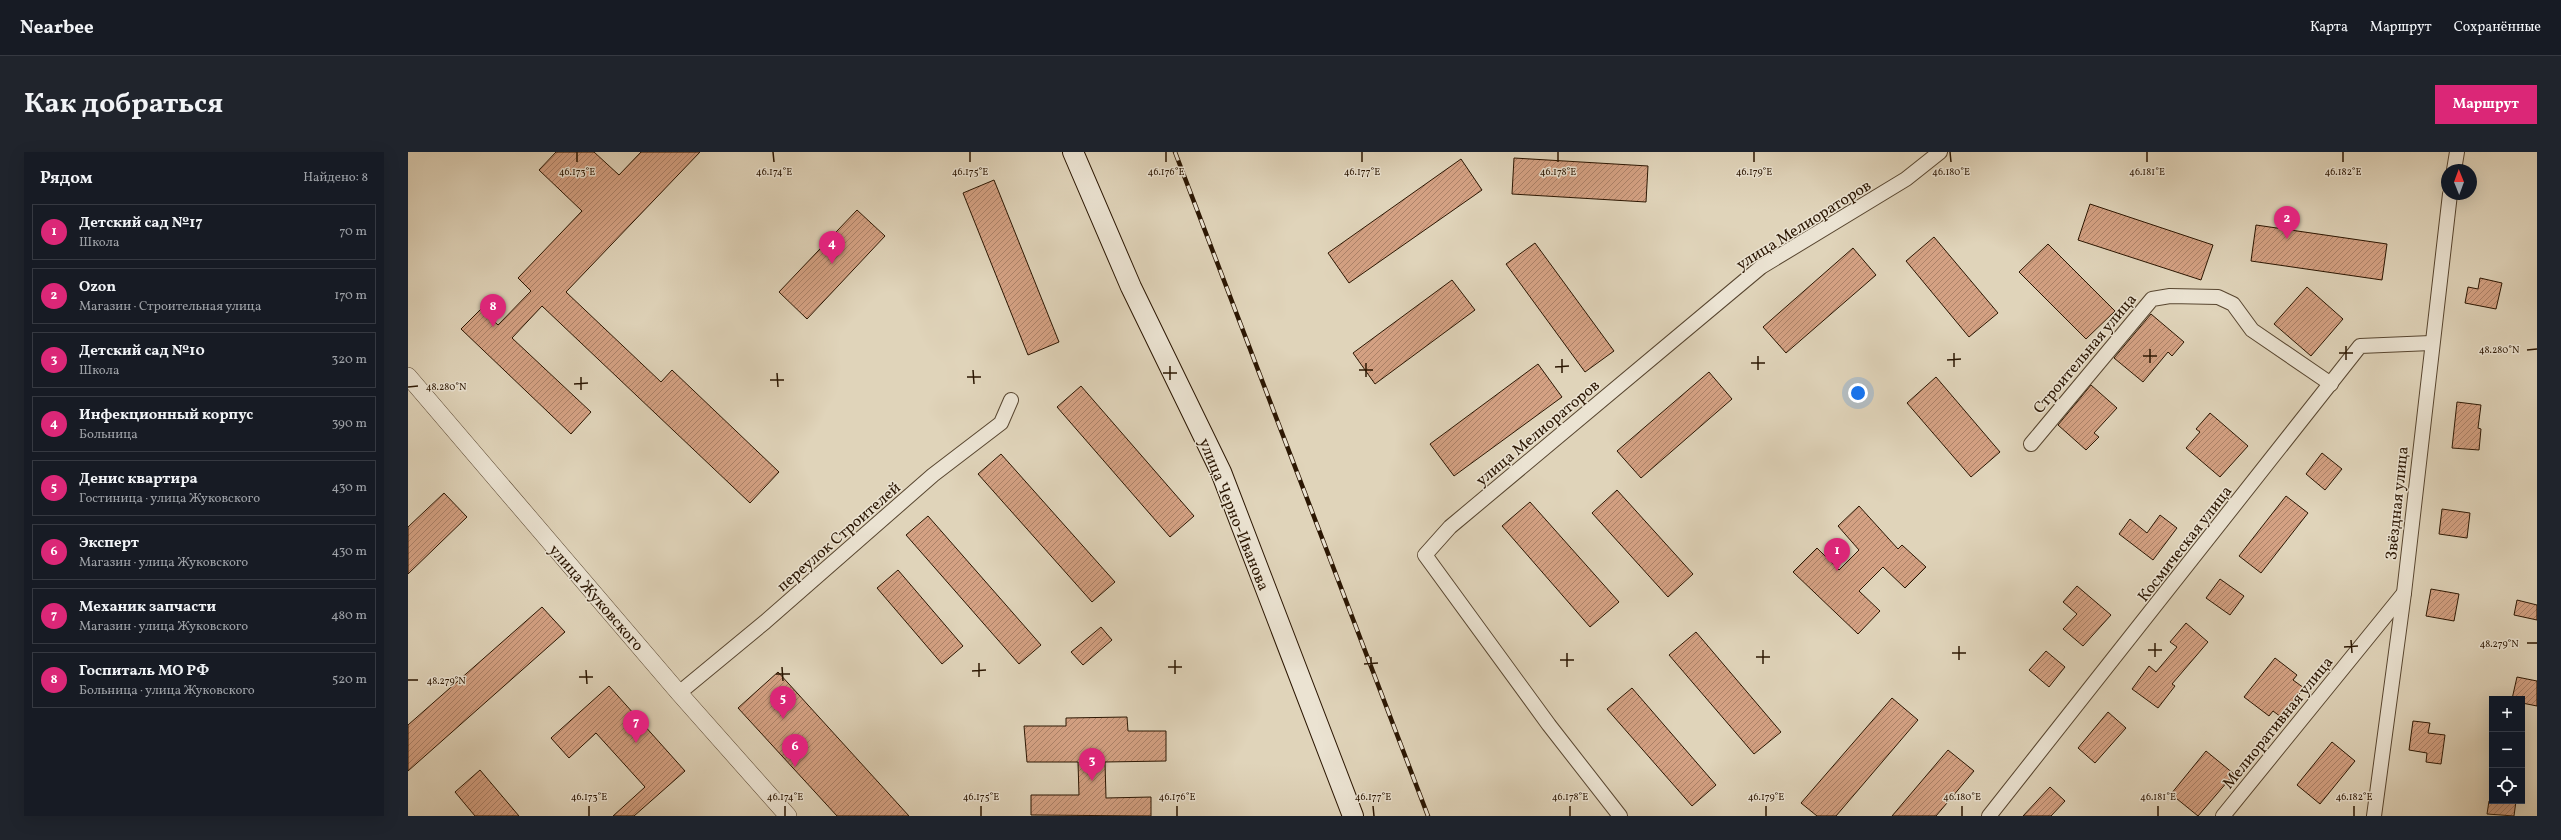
<!DOCTYPE html>
<html lang="ru">
<head>
<meta charset="utf-8">
<style>
	:root { --surface:#171b24; --page:#20242c; --text:#f1f3f6; --muted:#9ea1a6; --line:#363941; --accent:#db2777 }
	body { margin:0; font-family:Vollkorn,serif; background:var(--page); color:var(--text) }
	.controls { position:absolute; right:12px; bottom:12px; display:grid; overflow:hidden; border-radius:0px; box-shadow:0 4px 16px #0002 }
	.controls button { width:36px; height:36px; display:grid; place-items:center; padding:0; border:0; border-bottom:1px solid var(--line); background:var(--surface); color:var(--text); font:20px sans-serif }
	.compass { position:absolute; left:2033px; top:12px; width:36px; height:36px; border-radius:50%; background:var(--surface); box-shadow:0 4px 16px #0002; rotate:359deg }
	.you { position:absolute; left:1450px; top:241px; width:14px; height:14px; margin:-10px; border:3px solid #fff; border-radius:50%; background:#1a73e8; box-shadow:0 0 0 6px #1a73e833 }
	.badge { display:grid; place-items:center; width:26px; height:26px; border-radius:50%; background:var(--accent); color:#fff; font-size:13px; font-weight:700 }
	.pin { position:absolute; translate:-50% -33px; filter:drop-shadow(0 1px 2px #0008) }
	.pin::after { content:''; position:absolute; top:21px; width:14px; height:12px; background:inherit; clip-path:polygon(0 0,100% 0,50% 100%) }
	.list { margin:0; padding:0; list-style:none }
	h2 { display:flex; justify-content:space-between; align-items:center; height:52px; margin:0; padding:0 16px; font-size:17px }
	h2 small { font-size:13px; font-weight:400; color:var(--muted) }
	.list li { display:grid; grid-template-columns:26px 1fr auto; gap:12px; align-items:center; box-sizing:border-box; height:56px; margin:0 8px 8px; padding:0 8px; border:1px solid var(--line); border-radius:0px }
	.list b { display:block; font-size:15px; white-space:nowrap }
	.list p { margin:0; font-size:13px; white-space:nowrap; color:var(--muted) }
	.list em { font-size:13px; font-style:normal; color:var(--muted) }
	.icon { flex:none; width:22px; height:22px; fill:none; stroke:currentColor; stroke-width:2; stroke-linecap:round; stroke-linejoin:round }
	.map { position:relative; flex:none; width:2129px; height:664px; overflow:hidden; border-radius:0px }
	header { display:flex; align-items:center; gap:24px; box-sizing:border-box; height:56px; padding:0 20px; background:var(--surface); border-bottom:1px solid var(--line) }
	header strong { font-size:19px }
	nav { display:flex; gap:22px; margin-inline-start:auto; font-size:14px }
	.intro { display:flex; align-items:center; justify-content:space-between; box-sizing:border-box; height:96px; padding:0 24px }
	h1 { margin:0; font-size:28px }
	.button { padding:10px 18px; border-radius:0px; background:var(--accent); color:#fff; font-size:14px; font-weight:700 }
	main { display:flex; gap:24px; padding:0 24px }
	aside { flex:1; background:var(--surface); border-radius:0px; box-shadow:0 4px 16px #0002 }
	.map>svg:first-child { display:block }
	.building { fill:url(#building-hatch); stroke:#2b1602 }
	.lines { fill:none; stroke-linecap:round; stroke-linejoin:round }
	.minor-casing { stroke:#584630; stroke-width:16 }
	.tertiary-casing { stroke:#584630; stroke-width:18 }
	.secondary-casing { stroke:#2b1602; stroke-width:22 }
	.minor { stroke:#ebe3d2; stroke-width:14 }
	.tertiary { stroke:#ebe3d2; stroke-width:17 }
	.secondary { stroke:#ebe3d2; stroke-width:20 }
	.rail-casing { stroke:#2b1602; stroke-width:4.5 }
	.rail { stroke:#ebe3d2; stroke-width:3; stroke-dasharray:9; stroke-linecap:butt }
	.ticks { fill:none; stroke:#2b1602; stroke-width:1.5 }
	.labels { text-anchor:middle; stroke-width:3; stroke-linejoin:round; paint-order:stroke }
	.street-label { font-size:16px; fill:#2b1602; stroke:#ebe3d2 }
	.ticks-label { font-size:10px; text-anchor:middle; fill:#2b1602; stroke:#ebe3d2; stroke-width:3; stroke-linejoin:round; paint-order:stroke }
</style>
</head>
<body>
<header>
<strong>Nearbee</strong>
<nav><a>Карта</a><a>Маршрут</a><a>Сохранённые</a></nav>
</header>
<div class="intro"><h1>Как добраться</h1><a class="button">Маршрут</a></div>
<main>
<aside>
<h2>Рядом<small>Найдено: 8</small></h2>
<ul class="list">
<li><span class="badge">1</span><div><b>Детский сад №17</b><p>Школа</p></div><em>70 m</em></li>
<li><span class="badge">2</span><div><b>Ozon</b><p>Магазин · Строительная улица</p></div><em>170 m</em></li>
<li><span class="badge">3</span><div><b>Детский сад №10</b><p>Школа</p></div><em>320 m</em></li>
<li><span class="badge">4</span><div><b>Инфекционный корпус</b><p>Больница</p></div><em>390 m</em></li>
<li><span class="badge">5</span><div><b>Денис квартира</b><p>Гостиница · улица Жуковского</p></div><em>430 m</em></li>
<li><span class="badge">6</span><div><b>Эксперт</b><p>Магазин · улица Жуковского</p></div><em>430 m</em></li>
<li><span class="badge">7</span><div><b>Механик запчасти</b><p>Магазин · улица Жуковского</p></div><em>480 m</em></li>
<li><span class="badge">8</span><div><b>Госпиталь МО РФ</b><p>Больница · улица Жуковского</p></div><em>520 m</em></li>
</ul>
</aside>
<div class="map">
<svg width="2129" height="664" viewBox="0 0 2129 664">
	<defs>
		<pattern id="building-hatch" width="6" height="6" patternUnits="userSpaceOnUse"><rect width="6" height="6" fill="#d4a183"/><path d="M-1 1l2-2M0 6l6-6M5 7l2-2" fill="none" stroke="#ac8269"/></pattern>
	</defs>
	<rect width="100%" height="100%" fill="#e0d4ba"/>
	<filter id="stains"><feTurbulence type="fractalNoise" baseFrequency=".005" numOctaves="4"/><feColorMatrix values="0 0 0 0 .2 0 0 0 0 .09 0 0 0 0 .02 0 0 0 .5 -.17"/></filter>
	<radialGradient id="worn" r=".72"><stop offset=".6" stop-color="#630" stop-opacity="0"/><stop offset="1" stop-color="#630" stop-opacity=".3"/></radialGradient>
	<g class="building">
		<path d="M 148,0 L 186,0 L 211,23 L 233,0 L 292,0 L 158,140 L 253,230 L 264,218 L 371,320 L 342,351 L 134,154 L 104,186 L 183,260 L 163,282 L 53,177 L 73,157 L 90,173 L 123,139 L 110,126 L 174,59 L 131,18 Z"/>
		<path d="M 1106,6 L 1240,14 L 1238,50 L 1104,42 Z"/>
		<path d="M 1053,7 L 1074,38 L 941,131 L 920,101 Z"/>
		<path d="M 586,28 L 651,190 L 620,203 L 555,41 Z"/>
		<path d="M 1682,52 L 1805,93 L 1793,128 L 1670,88 Z"/>
		<path d="M 449,58 L 477,84 L 399,167 L 371,140 Z"/>
		<path d="M 1848,73 L 1979,92 L 1974,128 L 1843,109 Z"/>
		<path d="M 1526,85 L 1590,161 L 1561,185 L 1498,109 Z"/>
		<path d="M 1127,91 L 1206,199 L 1177,220 L 1098,112 Z"/>
		<path d="M 1640,92 L 1707,159 L 1678,187 L 1611,120 Z"/>
		<path d="M 1445,96 L 1468,123 L 1378,201 L 1355,175 Z"/>
		<path d="M 2072,126 L 2094,131 L 2088,157 L 2057,151 L 2060,135 L 2070,137 Z"/>
		<path d="M 1044,128 L 1067,158 L 967,232 L 945,201 Z"/>
		<path d="M 1899,135 L 1935,167 L 1903,204 L 1866,172 Z"/>
		<path d="M 1743,162 L 1776,190 L 1764,204 L 1760,200 L 1735,230 L 1706,206 Z"/>
		<path d="M 1130,212 L 1154,245 L 1046,324 L 1022,292 Z"/>
		<path d="M 1301,220 L 1324,247 L 1233,326 L 1209,299 Z"/>
		<path d="M 1528,225 L 1592,300 L 1563,325 L 1499,251 Z"/>
		<path d="M 1683,233 L 1709,256 L 1686,281 L 1691,285 L 1678,298 L 1650,273 Z"/>
		<path d="M 673,234 L 786,364 L 762,385 L 649,255 Z"/>
		<path d="M 2049,250 L 2073,253 L 2070,276 L 2073,277 L 2071,298 L 2044,296 Z"/>
		<path d="M 1802,261 L 1840,294 L 1812,325 L 1778,296 L 1792,280 L 1788,277 Z"/>
		<path d="M 1914,301 L 1934,317 L 1917,338 L 1898,322 Z"/>
		<path d="M 593,302 L 707,430 L 684,450 L 570,322 Z"/>
		<path d="M 1209,338 L 1285,422 L 1260,445 L 1184,361 Z"/>
		<path d="M 36,341 L 59,365 L 0,422 L 0,375 Z"/>
		<path d="M 1878,344 L 1900,361 L 1853,421 L 1831,404 Z"/>
		<path d="M 1122,350 L 1211,450 L 1182,475 L 1094,374 Z"/>
		<path d="M 1451,354 L 1490,397 L 1494,393 L 1518,415 L 1497,436 L 1475,415 L 1451,439 L 1472,459 L 1450,482 L 1385,420 L 1409,396 L 1431,418 L 1451,398 L 1430,374 Z"/>
		<path d="M 2034,357 L 2062,361 L 2059,386 L 2031,382 Z"/>
		<path d="M 1752,363 L 1769,376 L 1745,408 L 1711,382 L 1722,367 L 1739,381 Z"/>
		<path d="M 520,364 L 633,493 L 611,512 L 498,383 Z"/>
		<path d="M 490,418 L 555,494 L 534,512 L 469,436 Z"/>
		<path d="M 1812,427 L 1836,444 L 1822,463 L 1798,446 Z"/>
		<path d="M 1669,434 L 1703,463 L 1675,494 L 1655,477 L 1669,462 L 1655,450 Z"/>
		<path d="M 2023,437 L 2051,442 L 2046,469 L 2018,464 Z"/>
		<path d="M 2109,448 L 2129,453 L 2129,468 L 2106,463 Z"/>
		<path d="M 134,455 L 157,480 L 0,619 L 0,573 Z"/>
		<path d="M 1778,471 L 1800,490 L 1764,532 L 1767,534 L 1750,556 L 1724,537 L 1741,514 L 1748,520 L 1769,495 L 1762,490 Z"/>
		<path d="M 693,475 L 704,488 L 675,513 L 663,500 Z"/>
		<path d="M 1288,480 L 1373,580 L 1346,602 L 1261,503 Z"/>
		<path d="M 1638,499 L 1657,515 L 1641,535 L 1621,518 Z"/>
		<path d="M 1867,506 L 1889,523 L 1885,528 L 1896,536 L 1873,565 L 1865,559 L 1861,564 L 1836,545 Z"/>
		<path d="M 370,520 L 501,664 L 429,664 L 330,556 Z"/>
		<path d="M 2109,525 L 2129,529 L 2129,554 L 2114,551 L 2114,547 L 2104,547 Z"/>
		<path d="M 201,534 L 277,619 L 226,664 L 205,664 L 237,635 L 188,581 L 161,606 L 143,586 Z"/>
		<path d="M 1224,536 L 1308,633 L 1284,654 L 1199,557 Z"/>
		<path d="M 1484,546 L 1510,568 L 1428,664 L 1409,664 L 1393,651 Z"/>
		<path d="M 1700,560 L 1718,576 L 1687,611 L 1670,596 Z"/>
		<path d="M 719,565 L 720,579 L 758,579 L 758,609 L 697,610 L 698,646 L 743,645 L 743,664 L 623,663 L 623,643 L 671,643 L 670,610 L 619,610 L 616,574 L 658,574 L 658,566 Z"/>
		<path d="M 2005,569 L 2022,571 L 2020,581 L 2037,583 L 2033,612 L 2018,610 L 2019,601 L 2001,598 Z"/>
		<path d="M 1924,590 L 1947,609 L 1912,652 L 1889,633 Z"/>
		<path d="M 1540,598 L 1566,619 L 1528,664 L 1484,664 Z"/>
		<path d="M 1798,599 L 1826,622 L 1790,664 L 1763,642 Z"/>
		<path d="M 72,618 L 111,664 L 67,664 L 47,640 Z"/>
		<path d="M 1642,635 L 1657,649 L 1643,664 L 1615,664 Z"/>
		<path d="M 2081,649 L 2108,649 L 2106,664 L 2079,662 Z"/>
	</g>
	<g class="lines">
		<defs>
			<g id="minor">
				<path d="M 2046,18 L 2049,0"/>
				<path d="M 1623,292 L 1744,147 L 1762,144 L 1810,145 L 1825,152 L 1844,178 L 1923,232"/>
				<path d="M 271,541 L 357,470 L 525,323 L 593,271 L 603,248"/>
				<path d="M 1212,664 L 1141,573 L 1017,403 L 1042,375 L 1353,115 L 1498,27 L 1532,0"/>
				<path d="M 1581,664 L 1952,194 L 2023,191"/>
				<path d="M 1815,664 L 1996,441"/>
				<path d="M 1966,664 L 1996,441 L 2042,42"/>
			</g>
			<path id="tertiary" d="M 0,224 L 271,541 L 380,664"/>
			<path id="secondary" d="M 665,0 L 723,135 L 813,320 L 945,664"/>
		</defs>
		<use href="#minor" class="minor-casing"/>
		<use href="#tertiary" class="tertiary-casing"/>
		<use href="#secondary" class="secondary-casing"/>
		<use href="#minor" class="minor"/>
		<use href="#tertiary" class="tertiary"/>
		<use href="#secondary" class="secondary"/>
		<defs>
			<path id="rail" d="M 767,0 L 1020,664"/>
		</defs>
		<use href="#rail" class="rail-casing"/>
		<use href="#rail" class="rail"/>
	</g>
	<path class="ticks" d="M 169,0 L 169,10M 365,0 L 366,10M 562,0 L 562,10M 758,0 L 758,10M 954,0 L 954,10M 1150,0 L 1150,10M 1346,0 L 1346,10M 1542,0 L 1543,10M 1739,0 L 1739,10M 1935,0 L 1935,10M 1938,194 L 1938,208M 1742,197 L 1742,211M 2119,198 L 2129,197M 1546,201 L 1546,215M 1931,201 L 1945,201M 1350,204 L 1350,218M 1735,204 L 1749,204M 1154,207 L 1154,221M 1539,208 L 1553,207M 958,211 L 958,225M 1343,211 L 1357,211M 762,214 L 762,228M 1147,215 L 1161,214M 565,218 L 566,232M 951,218 L 965,218M 369,221 L 370,235M 755,221 L 769,221M 173,225 L 173,238M 559,225 L 573,225M 362,228 L 376,228M 166,232 L 180,231M 0,235 L 10,234M 1943,488 L 1944,501M 1747,491 L 1747,505M 2119,491 L 2129,491M 1551,494 L 1551,508M 1936,495 L 1950,494M 1355,498 L 1355,512M 1740,498 L 1754,498M 1159,501 L 1159,515M 1544,501 L 1558,501M 963,505 L 963,519M 1348,505 L 1362,505M 767,508 L 767,522M 1152,508 L 1166,508M 571,511 L 571,525M 956,512 L 970,511M 374,515 L 375,529M 760,515 L 774,515M 178,518 L 179,532M 564,519 L 578,518M 368,522 L 382,522M 171,525 L 185,525M 0,528 L 10,528M 181,654 L 181,664M 377,654 L 377,664M 573,654 L 573,664M 769,654 L 769,664M 965,654 L 966,664M 1162,654 L 1162,664M 1358,654 L 1358,664M 1554,654 L 1554,664M 1750,654 L 1750,664M 1946,654 L 1946,664"/>
	<g class="labels">
		<g class="street-label">
			<text transform="translate(1395 72) rotate(-32)" y="6">улица Мелиораторов</text>
			<text transform="translate(1676 201) rotate(-50)" y="6">Строительная улица</text>
			<text transform="translate(1129 280) rotate(-40)" y="6">улица Мелиораторов</text>
			<text transform="translate(1988 351) rotate(-84)" y="6">Звёздная улица</text>
			<text transform="translate(827 362) rotate(68)" y="6">улица Черно-Иванова</text>
			<text transform="translate(430 384) rotate(-41)" y="6">переулок Строителей</text>
			<text transform="translate(1776 391) rotate(-52)" y="6">Космическая улица</text>
			<text transform="translate(189 445) rotate(49)" y="6">улица Жуковского</text>
			<text transform="translate(1869 570) rotate(-51)" y="6">Мелиоративная улица</text>
		</g>
	</g>
	<g class="ticks-label">
		<text x="169" y="23">46.173°E</text>
		<text x="366" y="23">46.174°E</text>
		<text x="562" y="23">46.175°E</text>
		<text x="758" y="23">46.176°E</text>
		<text x="954" y="23">46.177°E</text>
		<text x="1150" y="23">46.178°E</text>
		<text x="1346" y="23">46.179°E</text>
		<text x="1543" y="23">46.180°E</text>
		<text x="1739" y="23">46.181°E</text>
		<text x="1935" y="23">46.182°E</text>
		<text x="2091" y="201">48.280°N</text>
		<text x="38" y="238">48.280°N</text>
		<text x="2091" y="495">48.279°N</text>
		<text x="38" y="532">48.279°N</text>
		<text x="181" y="648">46.173°E</text>
		<text x="377" y="648">46.174°E</text>
		<text x="573" y="648">46.175°E</text>
		<text x="769" y="648">46.176°E</text>
		<text x="965" y="648">46.177°E</text>
		<text x="1162" y="648">46.178°E</text>
		<text x="1358" y="648">46.179°E</text>
		<text x="1554" y="648">46.180°E</text>
		<text x="1750" y="648">46.181°E</text>
		<text x="1946" y="648">46.182°E</text>
	</g>
	<rect width="100%" height="100%" filter="url(#stains)"/>
	<rect width="100%" height="100%" fill="url(#worn)"/>
</svg>
<div class="controls">
<button>+</button>
<button>−</button>
<button><svg class="icon" aria-label="locate" viewBox="0 0 24 24"><circle cx="12" cy="12" r="6"/><path d="M12 2v4M12 18v4M2 12h4M18 12h4"/></svg></button>
</div>
<svg class="compass" viewBox="-18 -18 36 36"><path d="M0-13l5 13h-10z" fill="#e53935"/><path d="M0 13l5-13h-10z" fill="#9ea1a6"/></svg>
<div class="you"></div>
<div class="pin badge" style="left:1429px;top:419px">1</div>
<div class="pin badge" style="left:1879px;top:87px">2</div>
<div class="pin badge" style="left:684px;top:629px">3</div>
<div class="pin badge" style="left:424px;top:112px">4</div>
<div class="pin badge" style="left:375px;top:567px">5</div>
<div class="pin badge" style="left:387px;top:615px">6</div>
<div class="pin badge" style="left:228px;top:591px">7</div>
<div class="pin badge" style="left:85px;top:175px">8</div>
</div>
</main>
</body>
</html>
